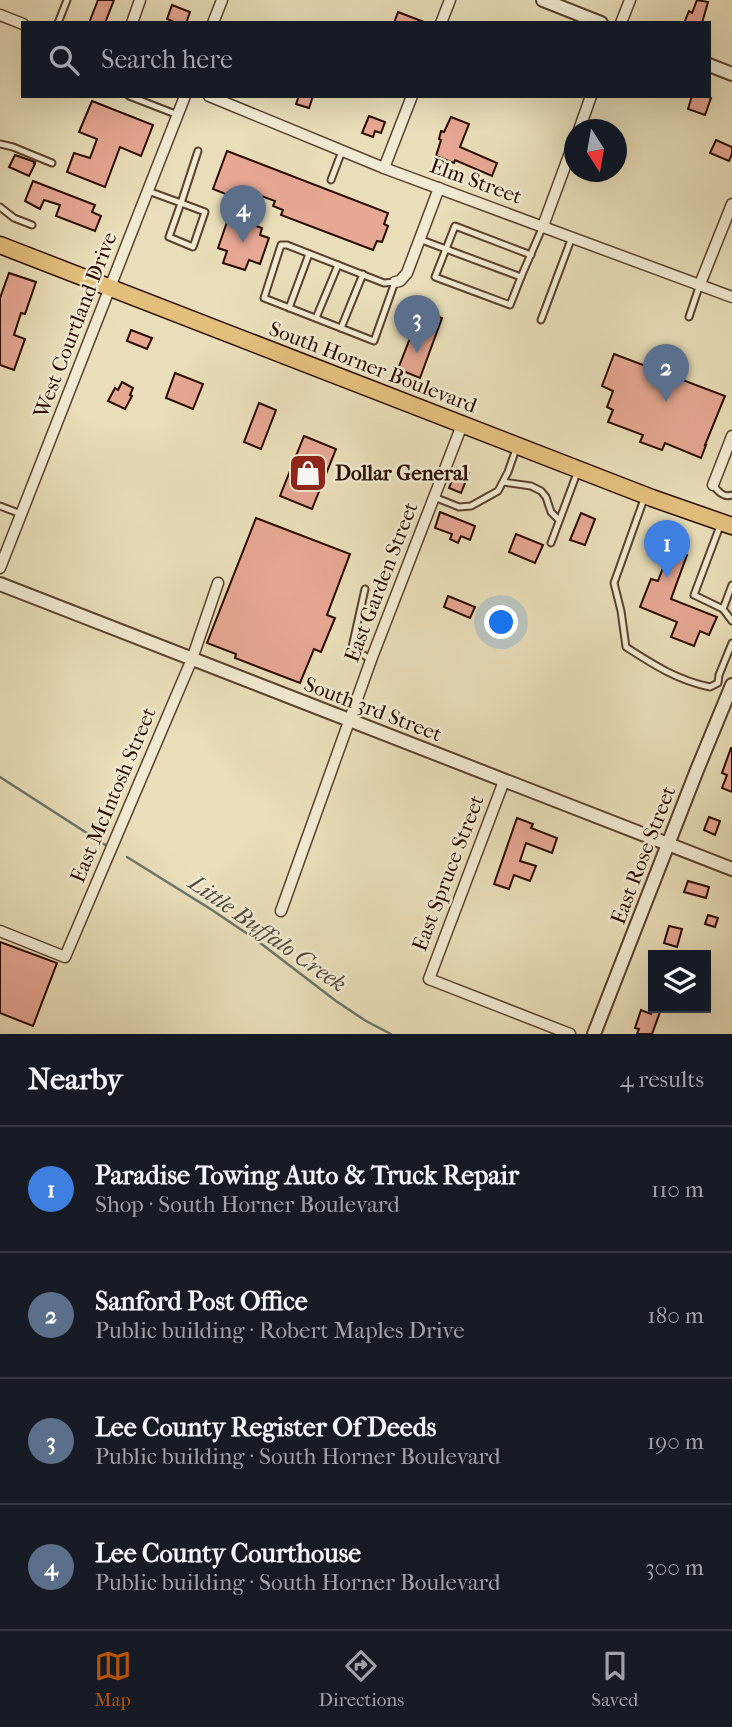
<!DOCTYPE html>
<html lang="en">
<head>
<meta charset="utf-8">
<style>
	:root { --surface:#171b24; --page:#242831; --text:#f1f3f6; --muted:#9ea1a6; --line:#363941; --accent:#b45309 }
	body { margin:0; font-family:"IM FELL French Canon",serif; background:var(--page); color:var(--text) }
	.controls { position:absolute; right:21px; bottom:21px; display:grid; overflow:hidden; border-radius:0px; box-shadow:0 7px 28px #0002 }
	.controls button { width:63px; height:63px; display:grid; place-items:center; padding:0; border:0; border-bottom:2px solid var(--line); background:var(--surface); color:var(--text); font:35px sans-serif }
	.compass { position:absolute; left:564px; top:119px; width:63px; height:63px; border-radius:50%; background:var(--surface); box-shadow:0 7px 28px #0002; rotate:169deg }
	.you { position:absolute; left:502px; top:623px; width:24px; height:24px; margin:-18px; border:5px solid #fff; border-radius:50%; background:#1a73e8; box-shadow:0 0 0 10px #1a73e833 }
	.badge { display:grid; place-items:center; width:46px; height:46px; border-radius:50%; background:var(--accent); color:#fff; font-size:23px; font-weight:700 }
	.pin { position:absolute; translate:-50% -58px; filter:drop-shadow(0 2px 4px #0008) }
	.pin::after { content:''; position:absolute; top:37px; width:24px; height:21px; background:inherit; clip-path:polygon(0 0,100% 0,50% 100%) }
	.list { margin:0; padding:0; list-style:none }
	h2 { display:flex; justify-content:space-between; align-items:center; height:91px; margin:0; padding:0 28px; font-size:30px }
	h2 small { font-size:23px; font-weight:400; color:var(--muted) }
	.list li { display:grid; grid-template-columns:46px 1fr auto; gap:21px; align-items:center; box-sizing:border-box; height:126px; padding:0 28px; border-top:2px solid var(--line) }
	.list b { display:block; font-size:26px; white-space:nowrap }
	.list p { margin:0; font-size:23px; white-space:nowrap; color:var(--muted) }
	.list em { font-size:23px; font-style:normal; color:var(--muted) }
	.icon { flex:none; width:38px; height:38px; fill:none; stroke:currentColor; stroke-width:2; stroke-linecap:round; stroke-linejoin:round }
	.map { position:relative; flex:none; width:732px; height:1034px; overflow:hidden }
	.search { position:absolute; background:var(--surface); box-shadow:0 7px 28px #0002; left:21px; right:21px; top:21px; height:77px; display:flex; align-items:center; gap:18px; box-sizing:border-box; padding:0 24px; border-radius:0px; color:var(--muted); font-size:26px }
	.sheet { height:595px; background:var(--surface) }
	nav { display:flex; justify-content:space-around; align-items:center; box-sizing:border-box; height:98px; border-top:2px solid var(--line); background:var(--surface); font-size:19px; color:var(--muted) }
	nav a { display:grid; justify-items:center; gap:4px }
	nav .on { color:var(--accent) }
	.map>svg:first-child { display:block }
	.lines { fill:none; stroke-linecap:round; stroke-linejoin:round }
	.stream { stroke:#6b756b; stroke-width:2.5 }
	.building { fill:#e6a793; stroke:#2a0b00; stroke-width:2 }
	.service-casing { stroke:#5a402e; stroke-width:9 }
	.minor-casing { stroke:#5a402e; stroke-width:13 }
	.tertiary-casing { stroke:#5a402e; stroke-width:16 }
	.primary-casing { stroke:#2a0b00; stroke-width:19 }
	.service { stroke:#f1ead2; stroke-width:5 }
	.minor { stroke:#f1ead2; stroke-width:10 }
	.tertiary { stroke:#f1ead2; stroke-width:12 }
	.primary { stroke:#e4bf7c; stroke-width:16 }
	.labels { text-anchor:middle; stroke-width:5; stroke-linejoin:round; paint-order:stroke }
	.street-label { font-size:21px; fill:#2a0b00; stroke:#f1ead2 }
	.poi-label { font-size:21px; font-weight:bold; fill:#2a0b00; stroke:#f1ead2; text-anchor:start }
	.water-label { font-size:23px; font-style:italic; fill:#50493e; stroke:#f1ead2 }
</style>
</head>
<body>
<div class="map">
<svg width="732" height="1034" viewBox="0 0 732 1034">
	<rect width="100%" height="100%" fill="#e9deb9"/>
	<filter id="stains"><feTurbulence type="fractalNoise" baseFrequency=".00286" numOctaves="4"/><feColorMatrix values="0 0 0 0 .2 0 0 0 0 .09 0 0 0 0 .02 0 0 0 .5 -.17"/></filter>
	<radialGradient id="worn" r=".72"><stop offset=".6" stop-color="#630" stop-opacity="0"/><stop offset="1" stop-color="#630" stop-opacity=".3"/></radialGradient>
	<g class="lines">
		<g class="stream">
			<path d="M 0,777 L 107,846"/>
			<path d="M 127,857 L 212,910 L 255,939 L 336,1001 L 366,1021 L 391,1034"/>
		</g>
	</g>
	<g class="building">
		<path d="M 98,0 L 114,0 L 105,23 L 89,23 Z"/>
		<path d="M 697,0 L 708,2 L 702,23 L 684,23 L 689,11 L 692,13 Z"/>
		<path d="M 172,5 L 190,12 L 186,23 L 176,23 L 167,19 Z"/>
		<path d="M 398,12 L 424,22 L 424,23 L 394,23 Z"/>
		<path d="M 299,96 L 313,96 L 309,108 L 296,104 Z"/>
		<path d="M 692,96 L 706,96 L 711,98 L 705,115 L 688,109 Z"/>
		<path d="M 92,101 L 153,125 L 141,156 L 120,147 L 105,187 L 67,172 L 74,153 L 90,158 L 97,139 L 79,132 Z"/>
		<path d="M 369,116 L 385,122 L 381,133 L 375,131 L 373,137 L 362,133 Z"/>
		<path d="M 451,117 L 469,124 L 460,147 L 497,163 L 492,176 L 455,160 L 454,163 L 436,156 L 441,140 L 439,139 L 441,131 L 444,132 Z"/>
		<path d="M 716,140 L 732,147 L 732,154 L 729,161 L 710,153 Z"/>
		<path d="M 227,151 L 388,213 L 384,224 L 388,226 L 382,242 L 377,241 L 373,250 L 281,215 L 283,210 L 273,206 L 275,201 L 248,191 L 246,196 L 235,192 L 233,197 L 213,189 Z"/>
		<path d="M 15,155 L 35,162 L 34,163 L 35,164 L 29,176 L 9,167 Z"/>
		<path d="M 33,181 L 95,205 L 92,212 L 101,216 L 95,231 L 56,216 L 60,205 L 44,200 L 40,209 L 25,201 Z"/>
		<path d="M 240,220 L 262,228 L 260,235 L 269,238 L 260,264 L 249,260 L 245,270 L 223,263 L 227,251 L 218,248 L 227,222 L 238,225 Z"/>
		<path d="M 9,273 L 36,282 L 25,314 L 21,313 L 14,335 L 25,339 L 14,370 L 0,365 L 0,298 Z"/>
		<path d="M 421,310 L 442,318 L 420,378 L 398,369 Z"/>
		<path d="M 131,330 L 152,338 L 147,349 L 127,341 Z"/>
		<path d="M 614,354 L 725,396 L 705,445 L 706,445 L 701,458 L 665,443 L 662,450 L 640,442 L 643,435 L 608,422 L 613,410 L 607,407 L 613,391 L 602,386 Z"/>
		<path d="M 175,373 L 203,384 L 193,409 L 166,398 Z"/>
		<path d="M 122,382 L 133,388 L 130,395 L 132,396 L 125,409 L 108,401 L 115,388 L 118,390 Z"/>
		<path d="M 259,403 L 276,410 L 261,449 L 244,442 Z"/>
		<path d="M 304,436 L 336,449 L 312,509 L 280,496 Z"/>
		<path d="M 457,468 L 469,473 L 461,493 L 449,488 Z"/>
		<path d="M 440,512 L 475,526 L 470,540 L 461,536 L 458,543 L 450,539 L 452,534 L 435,528 Z"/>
		<path d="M 581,513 L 595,519 L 585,545 L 570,540 Z"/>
		<path d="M 256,518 L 350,554 L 327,615 L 335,618 L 321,652 L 314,649 L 300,683 L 235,658 L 236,654 L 207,643 Z"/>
		<path d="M 516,534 L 543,545 L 535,563 L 509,552 Z"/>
		<path d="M 670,549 L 687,555 L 671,599 L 717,617 L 709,635 L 700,631 L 694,646 L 671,637 L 677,622 L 640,607 L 651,579 L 658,581 Z"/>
		<path d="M 448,596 L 475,607 L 470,618 L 444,607 Z"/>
		<path d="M 731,748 L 732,748 L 732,792 L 722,788 L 727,775 L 722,773 Z"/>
		<path d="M 709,817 L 720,821 L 715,835 L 704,830 Z"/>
		<path d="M 517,818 L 533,824 L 531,828 L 557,838 L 552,853 L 526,843 L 520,861 L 536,866 L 530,881 L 514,875 L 509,889 L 494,884 Z"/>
		<path d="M 688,881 L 709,887 L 706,898 L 684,892 Z"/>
		<path d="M 708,915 L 718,918 L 715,927 L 705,924 Z"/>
		<path d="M 669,926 L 682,929 L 677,947 L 664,943 Z"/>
		<path d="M 0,942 L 57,963 L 33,1026 L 0,1013 Z"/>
		<path d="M 653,1009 L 660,1012 L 652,1034 L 637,1034 L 639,1029 L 635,1028 L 641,1010 L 651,1014 Z"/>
	</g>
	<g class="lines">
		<defs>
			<g id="service">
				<path d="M 58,23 L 67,0"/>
				<path d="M 129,96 L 178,115"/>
				<path d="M 0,144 L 13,147 L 52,163"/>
				<path d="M 331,180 L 342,151"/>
				<path d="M 148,191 L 181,203 L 198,151"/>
				<path d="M 181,203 L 205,212 L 193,247 L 169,237 Z"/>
				<path d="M 0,207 L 14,218 L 32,225"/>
				<path d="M 419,239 L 521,277 L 543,226"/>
				<path d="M 281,245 L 287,245 L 384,283 L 395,282 L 374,341 L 264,298 Z"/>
				<path d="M 521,277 L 510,305 L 435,277 L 455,226 L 531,255"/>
				<path d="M 289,308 L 309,254"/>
				<path d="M 689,317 L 700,284"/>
				<path d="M 316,318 L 338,265"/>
				<path d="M 541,320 L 572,237"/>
				<path d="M 341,328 L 363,274"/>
				<path d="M 503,482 L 531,486 L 541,491 L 546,497 L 551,512 L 559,520"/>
				<path d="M 713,485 C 718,491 723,498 732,495"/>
				<path d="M 434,497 L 459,507 L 471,506 L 498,491 L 508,472 L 516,449"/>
				<path d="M 644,499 L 614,583 L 621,611 L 626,647 C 654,665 677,680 710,687 L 718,683 L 719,675 L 732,643"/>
				<path d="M 0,506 L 21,514"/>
				<path d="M 720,526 L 694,595 L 723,609 L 732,585"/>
				<path d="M 551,543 L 577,473"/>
				<path d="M 365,589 L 352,647 L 371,660"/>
				<path d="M 723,609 L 732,621"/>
			</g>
			<g id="minor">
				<path d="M 0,15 L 23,24"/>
				<path d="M 132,23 L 140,0"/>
				<path d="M 213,23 L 222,0"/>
				<path d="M 441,23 L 450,0"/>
				<path d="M 621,23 L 630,0"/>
				<path d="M 209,96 L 384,168 L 732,297"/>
				<path d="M 579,130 L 591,96"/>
				<path d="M 384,168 L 412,96"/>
				<path d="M 543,226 L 574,142"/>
				<path d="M 395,282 L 400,281 L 407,273 L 439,188"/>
				<path d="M 700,284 L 732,204"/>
				<path d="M 713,485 L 732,436"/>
				<path d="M 0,568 L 185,96"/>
				<path d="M 504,781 L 429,979 L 570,1034"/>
				<path d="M 281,911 L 371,660 L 462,425"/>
				<path d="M 0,931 L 65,957 L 192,659 L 218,583"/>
			</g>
			<g id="tertiary">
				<path d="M 543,0 L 601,23"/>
				<path d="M 709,65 L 732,74"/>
				<path d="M 0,584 L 732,869"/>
				<path d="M 594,1034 L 697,770 L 732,685"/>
			</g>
			<path id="primary" d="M 0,245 L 652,498 L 732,526"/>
		</defs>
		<use href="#service" class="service-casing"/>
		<use href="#minor" class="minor-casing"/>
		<use href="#tertiary" class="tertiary-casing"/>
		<use href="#primary" class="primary-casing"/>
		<use href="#service" class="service"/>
		<use href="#minor" class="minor"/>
		<use href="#tertiary" class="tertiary"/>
		<use href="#primary" class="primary"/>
	</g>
	<defs>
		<symbol id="shop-square" viewBox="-11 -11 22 22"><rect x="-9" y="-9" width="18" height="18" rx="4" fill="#8f2418" stroke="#f1ead2"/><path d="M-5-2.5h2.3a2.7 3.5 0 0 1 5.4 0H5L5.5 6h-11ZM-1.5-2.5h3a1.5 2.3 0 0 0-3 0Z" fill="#fff"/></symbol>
	</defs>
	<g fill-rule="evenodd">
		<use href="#shop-square" x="286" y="451" width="44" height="44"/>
	</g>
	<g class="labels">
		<g class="street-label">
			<text transform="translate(476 181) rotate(20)" y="7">Elm Street</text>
			<text transform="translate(75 325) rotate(-69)" y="7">West Courtland Drive</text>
			<text transform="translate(373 367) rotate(21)" y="7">South Horner Boulevard</text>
			<text transform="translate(381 582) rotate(-69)" y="7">East Garden Street</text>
			<text transform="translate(373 709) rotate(21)" y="7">South 3rd Street</text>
			<text transform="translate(113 795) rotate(-67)" y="7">East McIntosh Street</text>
			<text transform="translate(643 855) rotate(-69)" y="7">East Rose Street</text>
			<text transform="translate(448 873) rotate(-69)" y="7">East Spruce Street</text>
		</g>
		<g class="poi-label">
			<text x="335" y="480">Dollar General</text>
		</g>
		<g class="water-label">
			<text transform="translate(268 933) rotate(35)" y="8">Little Buffalo Creek</text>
		</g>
	</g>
	<rect width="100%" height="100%" filter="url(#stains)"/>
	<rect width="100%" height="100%" fill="url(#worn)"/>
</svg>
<div class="controls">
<button><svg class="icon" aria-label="layers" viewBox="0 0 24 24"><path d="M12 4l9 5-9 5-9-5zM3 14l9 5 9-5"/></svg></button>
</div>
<svg class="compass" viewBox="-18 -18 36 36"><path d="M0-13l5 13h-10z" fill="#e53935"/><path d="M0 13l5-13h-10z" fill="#9ea1a6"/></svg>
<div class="you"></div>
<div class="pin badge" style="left:667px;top:578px;background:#3f7fe0">1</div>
<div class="pin badge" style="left:666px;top:402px;background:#5c6f8a">2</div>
<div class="pin badge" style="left:417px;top:353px;background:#5c6f8a">3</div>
<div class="pin badge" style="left:243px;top:243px;background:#5c6f8a">4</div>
<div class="search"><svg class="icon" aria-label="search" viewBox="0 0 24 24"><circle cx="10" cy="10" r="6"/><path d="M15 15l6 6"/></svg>Search here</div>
</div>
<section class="sheet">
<h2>Nearby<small>4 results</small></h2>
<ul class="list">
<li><span class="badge" style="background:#3f7fe0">1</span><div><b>Paradise Towing Auto &amp; Truck Repair</b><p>Shop · South Horner Boulevard</p></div><em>110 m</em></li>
<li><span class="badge" style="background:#5c6f8a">2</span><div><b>Sanford Post Office</b><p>Public building · Robert Maples Drive</p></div><em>180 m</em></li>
<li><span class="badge" style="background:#5c6f8a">3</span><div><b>Lee County Register Of Deeds</b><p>Public building · South Horner Boulevard</p></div><em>190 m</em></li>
<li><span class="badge" style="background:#5c6f8a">4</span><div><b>Lee County Courthouse</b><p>Public building · South Horner Boulevard</p></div><em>300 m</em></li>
</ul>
</section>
<nav>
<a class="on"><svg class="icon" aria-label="map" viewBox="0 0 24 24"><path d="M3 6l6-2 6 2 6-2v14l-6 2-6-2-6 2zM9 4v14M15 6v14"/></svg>Map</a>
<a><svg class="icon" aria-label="directions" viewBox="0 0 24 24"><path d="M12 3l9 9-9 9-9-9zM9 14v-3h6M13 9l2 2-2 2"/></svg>Directions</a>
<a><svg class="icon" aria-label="saved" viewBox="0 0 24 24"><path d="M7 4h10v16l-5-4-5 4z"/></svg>Saved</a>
</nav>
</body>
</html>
